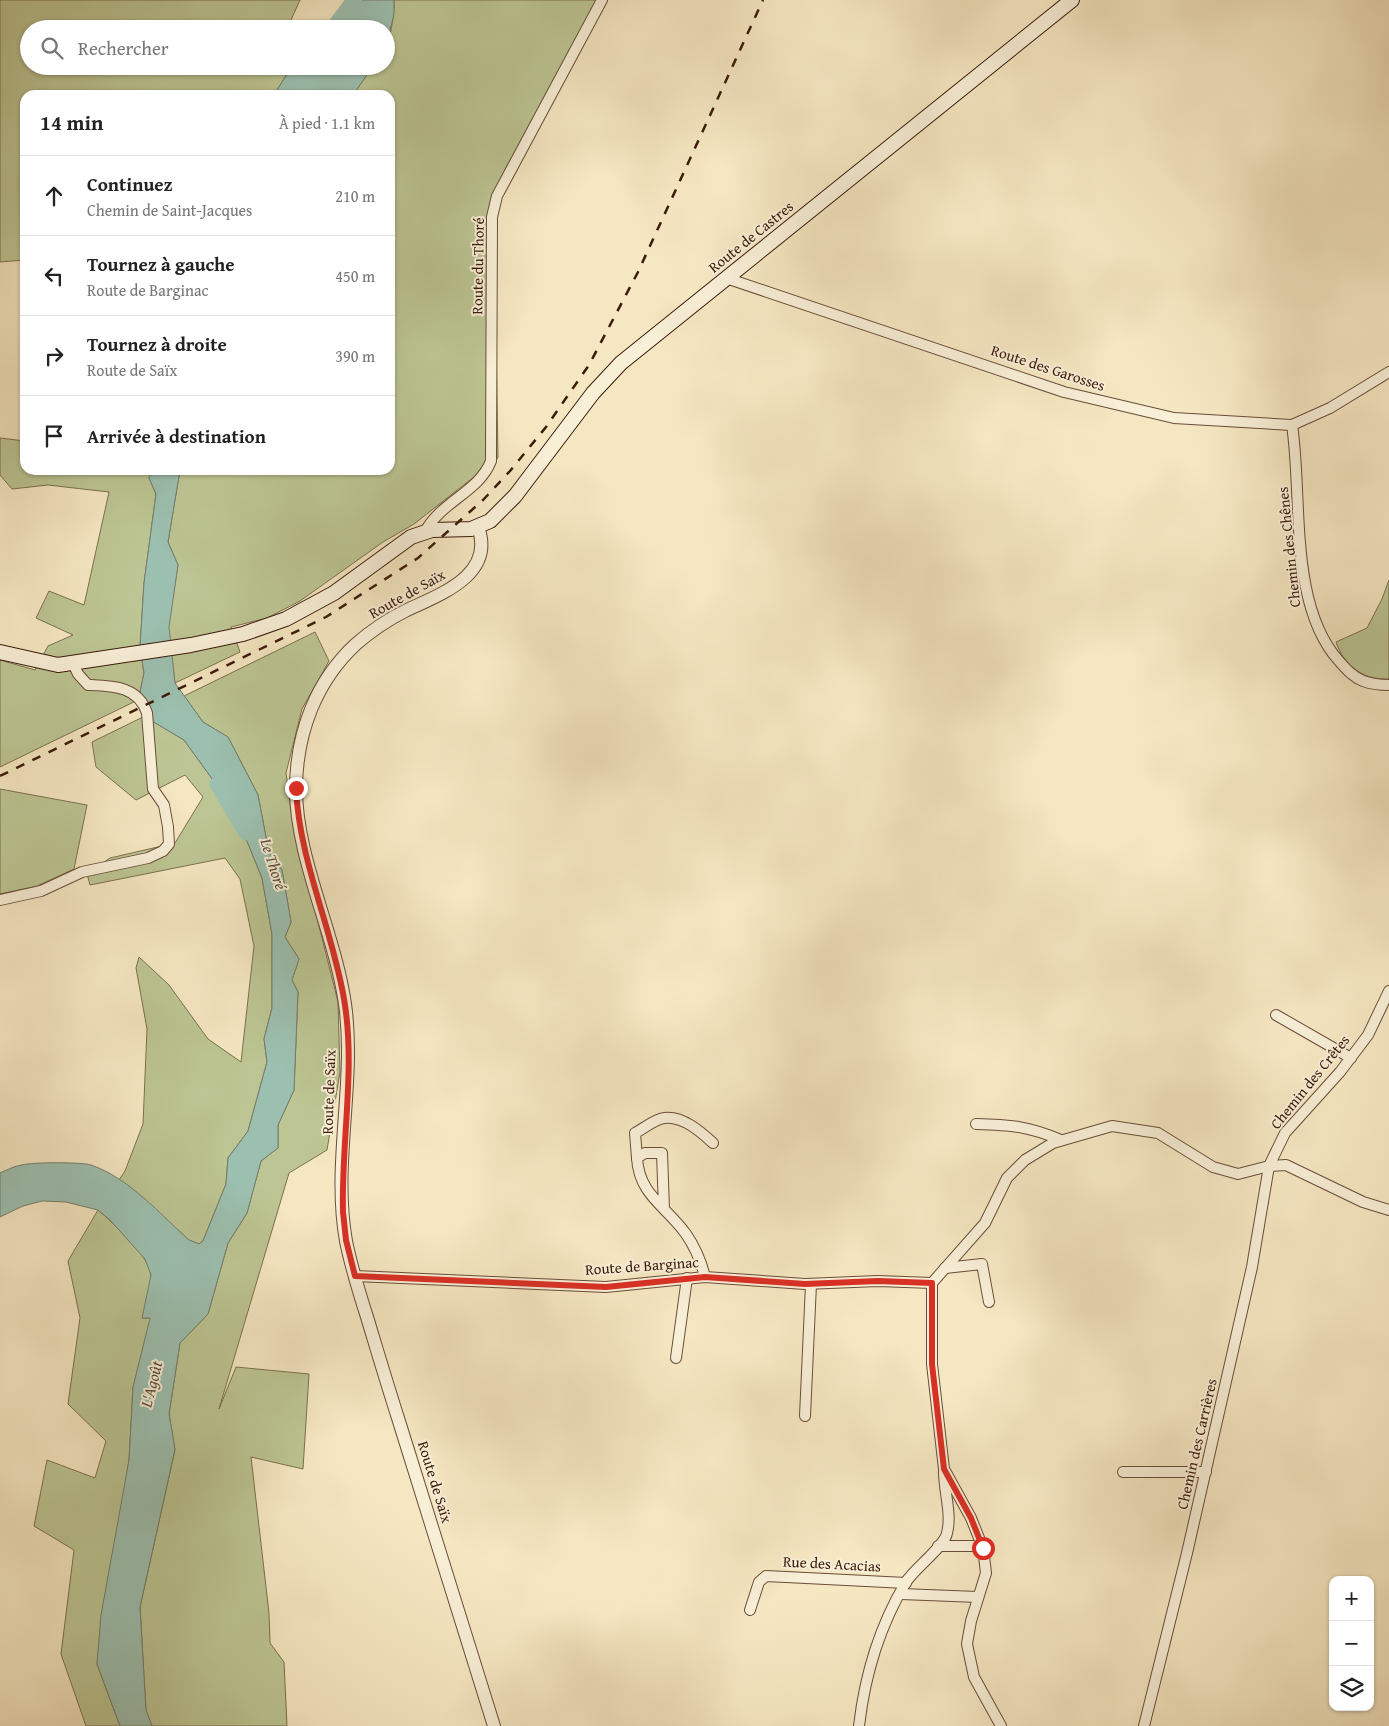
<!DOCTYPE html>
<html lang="fr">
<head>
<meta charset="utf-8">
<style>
	:root { --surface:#fff; --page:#f2f2f2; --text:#222; --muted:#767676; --line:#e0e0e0 }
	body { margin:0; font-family:"Gentium Book Plus",serif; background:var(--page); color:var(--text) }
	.controls { position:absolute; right:15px; bottom:15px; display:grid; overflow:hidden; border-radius:10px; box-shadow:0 1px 4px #0004 }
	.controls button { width:45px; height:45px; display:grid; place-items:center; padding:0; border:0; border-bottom:1px solid var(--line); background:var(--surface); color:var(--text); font:25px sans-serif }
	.stop { position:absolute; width:15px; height:15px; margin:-11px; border:4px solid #d93025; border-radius:50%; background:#fff }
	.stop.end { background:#d93025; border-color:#fff; box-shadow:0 1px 5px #0008 }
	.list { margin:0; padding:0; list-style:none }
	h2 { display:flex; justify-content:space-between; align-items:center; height:65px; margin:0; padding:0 20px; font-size:21px }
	h2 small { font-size:16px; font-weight:400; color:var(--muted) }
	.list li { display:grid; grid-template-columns:32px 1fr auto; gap:15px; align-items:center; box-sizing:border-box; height:80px; padding:0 20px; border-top:1px solid var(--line) }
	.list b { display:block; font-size:19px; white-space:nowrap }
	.list p { margin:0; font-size:16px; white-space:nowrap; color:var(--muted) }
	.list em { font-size:16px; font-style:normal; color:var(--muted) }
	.icon { flex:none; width:28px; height:28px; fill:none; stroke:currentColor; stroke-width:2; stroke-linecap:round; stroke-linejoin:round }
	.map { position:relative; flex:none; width:1389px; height:1726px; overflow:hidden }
	.search { position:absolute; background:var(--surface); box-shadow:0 1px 4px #0004; left:20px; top:20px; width:375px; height:55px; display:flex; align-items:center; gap:12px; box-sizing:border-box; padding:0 18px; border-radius:28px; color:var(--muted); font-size:19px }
	.panel { position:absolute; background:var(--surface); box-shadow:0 1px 4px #0004; left:20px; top:90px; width:375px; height:385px; border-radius:15px }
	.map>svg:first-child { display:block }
	.green { fill:#bcc593; stroke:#7c704e }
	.water { fill:#9cc0b0; stroke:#767e6e }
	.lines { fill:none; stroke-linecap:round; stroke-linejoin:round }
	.river { stroke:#9cc0b0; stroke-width:15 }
	.minor-casing { stroke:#6a4d38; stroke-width:12 }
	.tertiary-casing { stroke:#6a4d38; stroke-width:14 }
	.secondary-casing { stroke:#3c1a0a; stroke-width:16 }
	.minor { stroke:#f8efd7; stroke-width:10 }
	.tertiary { stroke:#f8efd7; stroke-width:12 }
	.secondary { stroke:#f8efd7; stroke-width:14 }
	.rail { stroke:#3c1a0a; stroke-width:2.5; stroke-dasharray:9 9; stroke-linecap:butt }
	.route { stroke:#d93025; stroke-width:6 }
	.labels { text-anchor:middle; stroke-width:4; stroke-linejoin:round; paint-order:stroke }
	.street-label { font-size:15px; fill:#3c1a0a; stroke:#f8efd7 }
	.water-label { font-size:16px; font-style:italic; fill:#594c3c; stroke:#f8efd7 }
</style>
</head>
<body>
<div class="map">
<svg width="1389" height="1726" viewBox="0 0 1389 1726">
	<rect width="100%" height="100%" fill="#f5e7c2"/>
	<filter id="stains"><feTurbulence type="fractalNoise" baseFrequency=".004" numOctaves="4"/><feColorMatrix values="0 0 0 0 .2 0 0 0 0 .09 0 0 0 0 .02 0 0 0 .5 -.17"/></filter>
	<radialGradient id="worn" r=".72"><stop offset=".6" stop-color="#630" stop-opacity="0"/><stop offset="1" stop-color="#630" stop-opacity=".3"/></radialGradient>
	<g class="green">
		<path d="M 0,0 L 300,0 L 291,20 L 297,29 L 29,29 L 29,66 L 292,66 L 274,95 L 25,95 L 25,260 L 0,262 Z"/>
		<path d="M 394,0 L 603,0 L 494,212 L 498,458 L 414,524 L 383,542 L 300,601 L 267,618 L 231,627 L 240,652 L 175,683 L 168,627 L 178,565 L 168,542 L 180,470 L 390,470 L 390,95 L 353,95 L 373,66 L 386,66 C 386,43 395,23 394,0 Z"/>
		<path d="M 0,438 L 25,441 L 25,470 L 152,470 L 149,478 L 156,494 L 144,583 L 140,647 L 144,673 L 140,692 L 142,698 L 0,767 L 0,660 L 35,670 L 48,646 L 73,635 L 36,618 L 49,591 L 84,605 L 109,492 L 48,485 L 12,489 L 0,475 Z"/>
		<path d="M 1389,580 L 1389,679 C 1363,680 1344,666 1336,642 L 1367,628 L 1382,599 Z"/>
		<path d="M 315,632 L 329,661 L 302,709 L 286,773 L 292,818 L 338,1002 L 340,1072 L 327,1150 L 289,1173 L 219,1409 L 236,1367 L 309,1374 L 303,1469 L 251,1457 L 269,1613 L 270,1643 L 284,1662 L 287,1726 L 152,1726 L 146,1711 L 140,1607 L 175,1450 L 169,1414 L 180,1343 L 208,1314 L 228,1243 L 247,1213 L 261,1161 L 278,1148 L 278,1125 L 294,1090 L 298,992 L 292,980 L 299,959 L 285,937 L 291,922 L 282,870 L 269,853 L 258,795 L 228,737 L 203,722 L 184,696 Z"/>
		<path d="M 149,714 L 152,721 L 184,740 L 234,809 L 262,878 L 272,934 L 272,1008 L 264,1039 L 267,1062 L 248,1131 L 228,1158 L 226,1184 L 203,1241 L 199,1244 L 189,1240 L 138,1194 L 119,1180 L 125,1171 L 143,1124 L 147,1029 L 136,968 L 139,957 L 169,985 L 208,1039 L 241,1062 L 254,946 L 240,879 L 225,858 L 90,885 L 87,874 L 110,858 L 175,843 L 203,797 L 185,775 L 136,800 L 96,767 L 92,742 Z"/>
		<path d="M 0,789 L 87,805 L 74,869 L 37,886 L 0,894 Z"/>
		<path d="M 98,1210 C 113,1223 150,1256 151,1276 C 152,1288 146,1306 142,1318 L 151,1318 L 133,1387 L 129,1460 L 97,1664 L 120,1726 L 86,1726 L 61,1654 L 74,1550 L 34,1526 L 47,1460 L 95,1478 L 106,1441 L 68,1404 L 80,1318 L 68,1261 Z"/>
	</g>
	<g class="water">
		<path d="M 355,0 L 394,0 L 394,14 L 386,47 L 386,29 L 346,29 L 345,14 L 359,5 Z"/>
		<path d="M 292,66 L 373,66 L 353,95 L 274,95 Z"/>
		<path d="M 152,470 L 180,470 L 168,542 L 178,565 L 169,627 L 175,683 L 203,722 L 228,737 L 258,795 L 269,853 L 282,870 L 291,922 L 285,937 L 299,959 L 292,980 L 298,992 L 294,1090 L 278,1125 L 278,1148 L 261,1161 L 247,1213 L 228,1243 L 208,1314 L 180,1343 L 169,1414 L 175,1449 L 140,1607 L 146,1710 L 152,1726 L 120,1726 L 97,1664 L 101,1615 L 129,1460 L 133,1387 L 150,1318 L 142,1318 L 151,1275 L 145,1259 L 110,1220 L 98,1210 L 66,1202 L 42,1201 L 23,1206 L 0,1217 L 0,1173 C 7,1170 14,1166 22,1165 C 32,1162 81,1162 91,1165 C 129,1178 160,1214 189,1240 L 199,1244 L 203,1241 L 226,1184 L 228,1158 L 248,1131 L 267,1062 L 264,1039 L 272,1008 L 272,934 L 262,878 L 234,809 L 184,740 L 152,721 L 140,692 L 144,673 L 140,647 L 144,583 L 156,494 L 149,478 Z"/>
	</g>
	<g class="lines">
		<g class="river">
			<path d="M 332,29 L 354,0"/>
			<path d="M 217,784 L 246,833"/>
		</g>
		<defs>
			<g id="minor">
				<path d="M 726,278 L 1064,392 L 1174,418 L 1292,425 L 1330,408 L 1389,372"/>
				<path d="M 1292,425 C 1303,498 1288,604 1339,661 C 1346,669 1353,677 1363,681 C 1371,684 1380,685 1389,685"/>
				<path d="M 425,532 C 440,502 479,492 491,461 L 492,217 L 497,196 L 602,0"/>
				<path d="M 0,900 L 41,891 L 82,872 L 148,858 L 163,851 L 169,844 L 168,827 L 164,805 L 153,789 L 147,713 C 138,686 113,686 88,685 L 78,674 L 73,663"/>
				<path d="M 1276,1015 L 1351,1058"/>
				<path d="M 976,1124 C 1011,1125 1028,1126 1061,1140"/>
				<path d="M 637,1158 L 635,1133 C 643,1129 655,1119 664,1118 C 682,1115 701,1132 713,1143"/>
				<path d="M 664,1209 L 662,1153 L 645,1153 L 637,1158 C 639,1195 666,1206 686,1234 C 695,1247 701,1261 705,1277"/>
				<path d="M 945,1268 L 982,1264 L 989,1302"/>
				<path d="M 355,1276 L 606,1287 L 705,1277 L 805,1284 L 878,1281 L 932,1283"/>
				<path d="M 932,1283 L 985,1223 L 1007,1178 L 1025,1160 L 1053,1143 L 1112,1126 L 1158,1133 L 1213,1167 L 1238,1174 L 1269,1166 L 1286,1165 L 1363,1202 L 1389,1210"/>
				<path d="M 932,1283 L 932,1364 L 944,1469 L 971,1518 L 983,1548 L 986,1573 L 971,1621 L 967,1644 L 974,1677 L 1001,1726"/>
				<path d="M 676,1358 L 687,1278"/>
				<path d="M 805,1416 L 811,1284"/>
				<path d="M 1123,1472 L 1206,1472"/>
				<path d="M 938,1546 L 982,1546"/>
				<path d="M 901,1594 L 978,1597"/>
				<path d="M 750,1610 L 759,1582 L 766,1576 L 906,1583"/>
				<path d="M 859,1726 C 865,1674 879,1627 906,1582 C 915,1568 945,1546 947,1533 C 952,1514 944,1492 944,1472"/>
				<path d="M 1144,1726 L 1187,1553 L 1252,1267 L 1269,1166 L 1285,1133 L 1340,1072 L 1368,1035 L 1389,991"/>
			</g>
			<path id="tertiary" d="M 478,527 C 496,576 438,595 405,611 C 387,620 371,631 356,644 C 316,681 297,732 296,786 C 295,856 335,933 345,1004 C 356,1082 332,1163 346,1241 C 351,1266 359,1292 367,1317 C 377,1350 387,1384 398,1418 C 430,1520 462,1623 494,1726"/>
			<path id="secondary" d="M 0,652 L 58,665 L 191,645 L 243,634 L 286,619 L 334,593 L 411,537 L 432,530 L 471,529 L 490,521 L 515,496 L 593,393 L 621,363 L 1072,0"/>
		</defs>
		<use href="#minor" class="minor-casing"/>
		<use href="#tertiary" class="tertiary-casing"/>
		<use href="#secondary" class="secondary-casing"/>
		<use href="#minor" class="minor"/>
		<use href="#tertiary" class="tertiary"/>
		<use href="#secondary" class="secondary"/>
		<path class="rail" d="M 0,776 L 326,617 L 418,558 L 483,500 L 510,471 L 546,427 L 589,365 L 638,272 L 763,0"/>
	</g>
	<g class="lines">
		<path class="route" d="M 296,788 C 299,860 332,928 344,999 C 356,1067 341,1143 343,1212 L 346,1240 L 355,1276 L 606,1287 L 705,1277 L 805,1284 L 878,1281 L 932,1283 L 932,1364 L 944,1469 L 971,1518 L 983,1548"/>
	</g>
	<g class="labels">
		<g class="street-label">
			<text transform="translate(751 237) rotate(-39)" y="5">Route de Castres</text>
			<text transform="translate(478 266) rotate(-89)" y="5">Route du Thoré</text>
			<text transform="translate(1048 368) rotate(18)" y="5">Route des Garosses</text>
			<text transform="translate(1289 547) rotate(-96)" y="5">Chemin des Chênes</text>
			<text transform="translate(407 594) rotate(-29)" y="5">Route de Saïx</text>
			<text transform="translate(1310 1082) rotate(-51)" y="5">Chemin des Crêtes</text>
			<text transform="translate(329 1092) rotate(-88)" y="5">Route de Saïx</text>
			<text transform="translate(642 1266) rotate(-4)" y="5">Route de Barginac</text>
			<text transform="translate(1197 1444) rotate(-77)" y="5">Chemin des Carrières</text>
			<text transform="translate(435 1482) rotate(73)" y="5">Route de Saïx</text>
			<text transform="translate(832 1564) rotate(3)" y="5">Rue des Acacias</text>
		</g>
		<g class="water-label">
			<text transform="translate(274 864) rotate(72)" y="6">Le Thoré</text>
			<text transform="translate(151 1384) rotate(-76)" y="6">L'Agoût</text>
		</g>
	</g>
	<rect width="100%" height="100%" filter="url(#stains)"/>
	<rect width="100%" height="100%" fill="url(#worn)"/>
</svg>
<div class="controls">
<button>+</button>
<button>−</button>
<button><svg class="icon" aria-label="layers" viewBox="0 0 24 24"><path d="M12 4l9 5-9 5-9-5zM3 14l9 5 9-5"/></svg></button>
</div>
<div class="stop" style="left:983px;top:1548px"></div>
<div class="stop end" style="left:296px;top:788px"></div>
<div class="search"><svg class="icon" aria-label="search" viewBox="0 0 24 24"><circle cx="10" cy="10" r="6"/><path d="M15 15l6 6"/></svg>Rechercher</div>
<section class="panel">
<h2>14 min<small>À pied · 1.1 km</small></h2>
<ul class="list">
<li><svg class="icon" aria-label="ahead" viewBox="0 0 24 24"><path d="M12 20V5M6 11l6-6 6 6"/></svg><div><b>Continuez</b><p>Chemin de Saint-Jacques</p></div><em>210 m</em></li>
<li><svg class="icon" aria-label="left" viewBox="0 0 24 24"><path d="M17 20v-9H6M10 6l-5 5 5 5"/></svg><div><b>Tournez à gauche</b><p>Route de Barginac</p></div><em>450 m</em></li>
<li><svg class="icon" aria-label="right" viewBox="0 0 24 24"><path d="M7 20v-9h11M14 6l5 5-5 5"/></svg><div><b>Tournez à droite</b><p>Route de Saïx</p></div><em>390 m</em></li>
<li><svg class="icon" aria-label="arrive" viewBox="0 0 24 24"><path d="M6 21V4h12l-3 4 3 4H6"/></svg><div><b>Arrivée à destination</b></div></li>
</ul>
</section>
</div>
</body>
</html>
